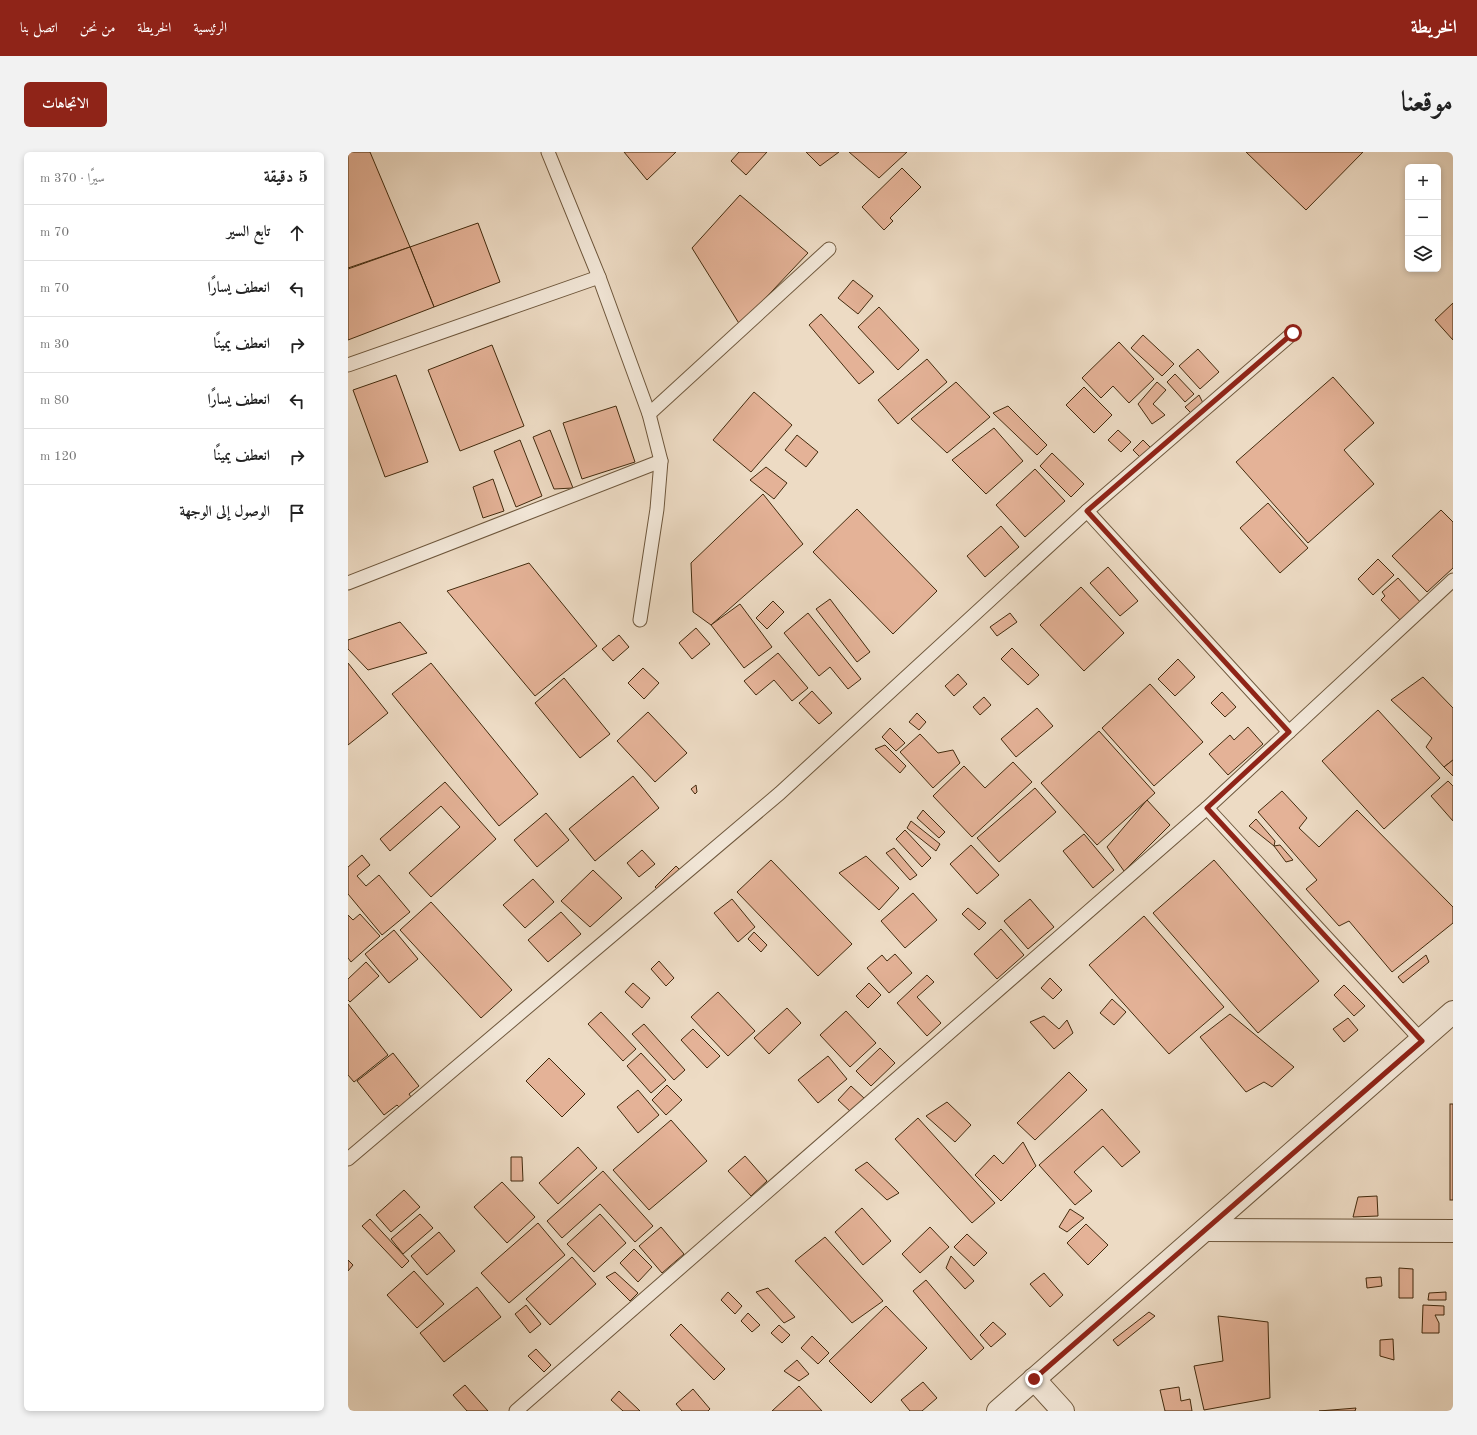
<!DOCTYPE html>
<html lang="ar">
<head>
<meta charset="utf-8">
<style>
	:root { --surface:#fff; --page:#f2f2f2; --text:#222; --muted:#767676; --line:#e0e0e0; --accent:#8f2418 }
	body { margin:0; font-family:"Old Standard TT",Amiri,serif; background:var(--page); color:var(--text); direction:rtl }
	.controls { position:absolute; right:12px; top:12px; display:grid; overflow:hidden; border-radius:6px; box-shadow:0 2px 6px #0003 }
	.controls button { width:36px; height:36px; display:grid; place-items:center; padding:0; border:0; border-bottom:1px solid var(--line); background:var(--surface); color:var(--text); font:20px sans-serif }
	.stop { position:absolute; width:12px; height:12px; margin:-9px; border:3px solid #8f2418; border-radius:50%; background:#fff }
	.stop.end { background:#8f2418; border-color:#fff; box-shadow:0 1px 4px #0008 }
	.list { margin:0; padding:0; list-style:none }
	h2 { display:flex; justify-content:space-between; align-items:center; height:52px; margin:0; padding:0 16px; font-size:17px }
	h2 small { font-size:13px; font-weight:400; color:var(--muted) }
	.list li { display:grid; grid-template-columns:26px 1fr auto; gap:12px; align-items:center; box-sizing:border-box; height:56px; padding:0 16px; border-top:1px solid var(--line) }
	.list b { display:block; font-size:15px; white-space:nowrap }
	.list em { font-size:13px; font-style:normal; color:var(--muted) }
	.icon { flex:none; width:22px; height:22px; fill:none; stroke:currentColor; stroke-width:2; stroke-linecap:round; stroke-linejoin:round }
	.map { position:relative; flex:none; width:1105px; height:1259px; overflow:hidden; direction:ltr; border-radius:6px }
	header { display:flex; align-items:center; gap:24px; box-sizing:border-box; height:56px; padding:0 20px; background:var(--accent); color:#fff }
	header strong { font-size:19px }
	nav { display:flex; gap:22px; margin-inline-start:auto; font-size:14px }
	.intro { display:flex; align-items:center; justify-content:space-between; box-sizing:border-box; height:96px; padding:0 24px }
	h1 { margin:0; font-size:28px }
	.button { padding:10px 18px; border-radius:6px; background:var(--accent); color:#fff; font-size:14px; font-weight:700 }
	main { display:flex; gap:24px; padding:0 24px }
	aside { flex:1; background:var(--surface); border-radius:6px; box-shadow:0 2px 6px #0003 }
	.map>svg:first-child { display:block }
	.building { fill:#e4b297; stroke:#432b0e }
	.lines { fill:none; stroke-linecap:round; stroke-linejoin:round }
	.service-casing { stroke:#6e573c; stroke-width:15 }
	.minor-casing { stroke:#6e573c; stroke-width:24 }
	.tertiary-casing { stroke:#6e573c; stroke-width:24 }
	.service { stroke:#f3e8d9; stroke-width:13 }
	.minor { stroke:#f3e8d9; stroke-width:22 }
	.tertiary { stroke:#f3e8d9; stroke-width:22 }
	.route { stroke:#8f2418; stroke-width:5 }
</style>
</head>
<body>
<header>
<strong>الخريطة</strong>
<nav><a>الرئيسية</a><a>الخريطة</a><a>من نحن</a><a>اتصل بنا</a></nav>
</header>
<div class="intro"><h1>موقعنا</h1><a class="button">الاتجاهات</a></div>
<main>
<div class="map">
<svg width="1105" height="1259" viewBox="0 0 1105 1259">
	<rect width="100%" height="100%" fill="#eddbc4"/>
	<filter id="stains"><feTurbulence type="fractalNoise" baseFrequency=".005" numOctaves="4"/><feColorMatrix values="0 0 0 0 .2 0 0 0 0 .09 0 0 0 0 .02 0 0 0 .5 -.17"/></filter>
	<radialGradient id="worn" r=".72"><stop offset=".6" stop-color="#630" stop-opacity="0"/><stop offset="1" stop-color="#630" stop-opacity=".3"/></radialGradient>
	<g class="building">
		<path d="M 0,0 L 22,0 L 62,95 L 0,116 Z"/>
		<path d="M 276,0 L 328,0 L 299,28 Z"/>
		<path d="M 391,0 L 419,0 L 398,23 L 383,9 Z"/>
		<path d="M 458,0 L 491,0 L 472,14 Z"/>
		<path d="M 501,0 L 559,0 L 531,26 Z"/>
		<path d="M 898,0 L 1015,0 L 958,58 Z"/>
		<path d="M 554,16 L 573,35 L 542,66 L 545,69 L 536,78 L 514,55 Z"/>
		<path d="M 392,43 L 460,101 L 392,173 L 344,96 Z"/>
		<path d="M 130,71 L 152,130 L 86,155 L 62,95 Z"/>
		<path d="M 62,95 L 86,155 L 0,188 L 0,117 Z"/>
		<path d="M 505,128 L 525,144 L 510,162 L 490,146 Z"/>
		<path d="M 1105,151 L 1105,188 L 1087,168 Z"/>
		<path d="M 531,155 L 571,198 L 550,218 L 510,175 Z"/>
		<path d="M 473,162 L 526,220 L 511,232 L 461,173 Z"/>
		<path d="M 795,183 L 826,212 L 814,224 L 783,196 Z"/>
		<path d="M 771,190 L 806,227 L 781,251 L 765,234 L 753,246 L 734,226 Z"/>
		<path d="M 144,193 L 176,274 L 112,299 L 80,218 Z"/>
		<path d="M 850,197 L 871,220 L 852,237 L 831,214 Z"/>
		<path d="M 579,207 L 599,230 L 550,272 L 530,248 Z"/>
		<path d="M 827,222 L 846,242 L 837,250 L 819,230 Z"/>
		<path d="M 48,223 L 80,310 L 37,325 L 5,238 Z"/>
		<path d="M 985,225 L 1026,271 L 996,298 L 1026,332 L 960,391 L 888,310 Z"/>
		<path d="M 608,230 L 642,265 L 599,301 L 563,267 Z"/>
		<path d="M 809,230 L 818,238 L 805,252 L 817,263 L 804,272 L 790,252 Z"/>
		<path d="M 736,235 L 764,263 L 746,281 L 718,253 Z"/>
		<path d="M 406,240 L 444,273 L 403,320 L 365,288 Z"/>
		<path d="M 851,243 L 855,251 L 843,261 L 837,255 Z"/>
		<path d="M 268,254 L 287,310 L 234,327 L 215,271 Z"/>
		<path d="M 660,254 L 699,293 L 689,303 L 645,261 Z"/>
		<path d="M 646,276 L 675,309 L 638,342 L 604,308 Z"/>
		<path d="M 202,278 L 225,336 L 206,337 L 185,285 Z"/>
		<path d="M 770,278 L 783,290 L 773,300 L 760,288 Z"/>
		<path d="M 449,283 L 470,300 L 458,315 L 437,298 Z"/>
		<path d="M 172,288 L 194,344 L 168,355 L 146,299 Z"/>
		<path d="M 795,288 L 803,296 L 793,306 L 785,298 Z"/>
		<path d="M 704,301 L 736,332 L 723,345 L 692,314 Z"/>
		<path d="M 418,315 L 439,331 L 426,347 L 402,328 Z"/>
		<path d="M 687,317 L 717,349 L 677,385 L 648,353 Z"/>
		<path d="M 145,327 L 156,359 L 135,366 L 125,335 Z"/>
		<path d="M 415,342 L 455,392 L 363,473 L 345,460 L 343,411 Z"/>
		<path d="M 920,351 L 960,396 L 932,421 L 892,376 Z"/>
		<path d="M 509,357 L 589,439 L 545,482 L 465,400 Z"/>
		<path d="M 1093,358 L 1105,370 L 1105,416 L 1079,440 L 1044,404 Z"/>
		<path d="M 653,374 L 671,395 L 637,425 L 619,404 Z"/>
		<path d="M 1030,407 L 1046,423 L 1025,443 L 1010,427 Z"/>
		<path d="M 181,411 L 249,494 L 187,544 L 99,439 Z"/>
		<path d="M 760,415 L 790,449 L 772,464 L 742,431 Z"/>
		<path d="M 1050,426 L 1075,453 L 1055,471 L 1033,448 L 1037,444 L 1034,440 Z"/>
		<path d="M 733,435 L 776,481 L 736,519 L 692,473 Z"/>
		<path d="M 482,447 L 522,500 L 509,510 L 468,457 Z"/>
		<path d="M 425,449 L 436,460 L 419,477 L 408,466 Z"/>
		<path d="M 392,452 L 424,495 L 396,516 L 363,473 Z"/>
		<path d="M 460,461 L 513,527 L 500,537 L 482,515 L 471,524 L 436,481 Z"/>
		<path d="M 662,461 L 669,470 L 649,484 L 642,475 Z"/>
		<path d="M 52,470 L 79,501 L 20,518 L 0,497 L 0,488 Z"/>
		<path d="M 348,476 L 362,492 L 344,507 L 331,491 Z"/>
		<path d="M 271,483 L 281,495 L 265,509 L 254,497 Z"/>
		<path d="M 664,496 L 691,523 L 680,533 L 653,507 Z"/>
		<path d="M 430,501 L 460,536 L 444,549 L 426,528 L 408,543 L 396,529 Z"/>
		<path d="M 830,507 L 847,525 L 827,544 L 810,527 Z"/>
		<path d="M 0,511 L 40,561 L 0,593 Z"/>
		<path d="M 83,511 L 190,642 L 151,674 L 44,542 Z"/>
		<path d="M 295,516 L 311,531 L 296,547 L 280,531 Z"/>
		<path d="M 610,522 L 619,532 L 606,544 L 597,534 Z"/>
		<path d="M 1075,525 L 1105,556 L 1105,608 L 1096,615 L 1078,595 L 1084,586 L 1043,548 Z"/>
		<path d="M 216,526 L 262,582 L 232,606 L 187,551 Z"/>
		<path d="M 802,532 L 855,590 L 806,634 L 754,576 Z"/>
		<path d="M 464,539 L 484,561 L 471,572 L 451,551 Z"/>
		<path d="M 874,540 L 888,555 L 877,565 L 863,551 Z"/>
		<path d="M 636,545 L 643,553 L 632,563 L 625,555 Z"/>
		<path d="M 689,556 L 705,574 L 668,605 L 653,587 Z"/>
		<path d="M 1030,558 L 1092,626 L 1036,677 L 974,609 Z"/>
		<path d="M 300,560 L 339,601 L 307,630 L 269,589 Z"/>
		<path d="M 569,561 L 578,570 L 571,578 L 561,570 Z"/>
		<path d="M 900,575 L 915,592 L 880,623 L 861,602 L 882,583 L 886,588 Z"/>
		<path d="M 542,576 L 557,591 L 548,599 L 534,585 Z"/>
		<path d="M 751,579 L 807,641 L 749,693 L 693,631 Z"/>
		<path d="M 572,582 L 590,601 L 605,598 L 612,611 L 585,636 L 552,600 Z"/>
		<path d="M 537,593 L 558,614 L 552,621 L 527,597 Z"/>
		<path d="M 1105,608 L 1105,624 L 1096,615 Z"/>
		<path d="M 665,610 L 684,630 L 624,685 L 585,644 L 616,614 L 637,636 Z"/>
		<path d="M 285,624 L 311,656 L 247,709 L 221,677 Z"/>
		<path d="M 1100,629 L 1105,634 L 1105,669 L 1083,644 Z"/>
		<path d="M 97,630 L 148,687 L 83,745 L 61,721 L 112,675 L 93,654 L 42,699 L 32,687 Z"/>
		<path d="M 348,633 L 349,640 L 347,642 L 343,637 Z"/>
		<path d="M 687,636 L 708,660 L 651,710 L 629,686 Z"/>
		<path d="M 934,639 L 959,666 L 951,676 L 971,695 L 1009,658 L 1105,755 L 1105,771 L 1044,820 L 1001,769 L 991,774 L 958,737 L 969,728 L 910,660 Z"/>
		<path d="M 799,648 L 822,673 L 776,719 L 759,695 Z"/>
		<path d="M 575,658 L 597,680 L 591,686 L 569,666 Z"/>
		<path d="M 198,661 L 221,688 L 189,715 L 166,688 Z"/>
		<path d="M 908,667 L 927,689 L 926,694 L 901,674 Z"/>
		<path d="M 563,669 L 592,692 L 588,699 L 559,676 Z"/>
		<path d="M 557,678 L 583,706 L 574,715 L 548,687 Z"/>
		<path d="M 736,682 L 766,718 L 745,736 L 715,699 Z"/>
		<path d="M 623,693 L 651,723 L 629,742 L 602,712 Z"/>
		<path d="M 932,693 L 945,708 L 938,710 L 926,694 Z"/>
		<path d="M 546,696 L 569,723 L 562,728 L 538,701 Z"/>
		<path d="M 294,698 L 307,712 L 291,725 L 279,711 Z"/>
		<path d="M 14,703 L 22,713 L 9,724 L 18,734 L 31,723 L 62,760 L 34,783 L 0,742 L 0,715 Z"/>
		<path d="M 518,704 L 551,736 L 531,758 L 491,721 Z"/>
		<path d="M 423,708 L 504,792 L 470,824 L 389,740 Z"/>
		<path d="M 866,708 L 971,829 L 910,881 L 805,761 Z"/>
		<path d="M 328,714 L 333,719 L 312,740 L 307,735 Z"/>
		<path d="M 245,718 L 274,746 L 242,775 L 213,749 Z"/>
		<path d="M 185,727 L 206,750 L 177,776 L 155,753 Z"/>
		<path d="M 565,741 L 589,768 L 557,796 L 533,769 Z"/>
		<path d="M 384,747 L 407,775 L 390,790 L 366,761 Z"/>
		<path d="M 682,747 L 706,775 L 680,797 L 656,769 Z"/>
		<path d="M 83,750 L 164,838 L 133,866 L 52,778 Z"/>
		<path d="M 620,756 L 638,771 L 631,778 L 614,762 Z"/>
		<path d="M 213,760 L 233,782 L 200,810 L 180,788 Z"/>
		<path d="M 12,762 L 32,784 L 3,810 L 0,806 L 0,763 L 5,768 Z"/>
		<path d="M 796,764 L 876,855 L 821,902 L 741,813 Z"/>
		<path d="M 653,777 L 676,803 L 649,827 L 626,802 Z"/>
		<path d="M 46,778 L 70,807 L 41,831 L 17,802 Z"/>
		<path d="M 406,780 L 419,793 L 413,800 L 400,787 Z"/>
		<path d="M 547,802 L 564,821 L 541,841 L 519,816 L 534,803 L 539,809 Z"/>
		<path d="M 1078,803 L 1081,810 L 1055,831 L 1050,825 Z"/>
		<path d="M 311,809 L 326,826 L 318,834 L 303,817 Z"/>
		<path d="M 18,810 L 31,824 L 2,850 L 0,848 L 0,827 Z"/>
		<path d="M 579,823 L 586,830 L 569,845 L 593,871 L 579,884 L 549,851 Z"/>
		<path d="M 702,826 L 714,838 L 705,847 L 693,836 Z"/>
		<path d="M 285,831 L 302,846 L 294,856 L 277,840 Z"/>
		<path d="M 521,831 L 533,843 L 520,856 L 508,844 Z"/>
		<path d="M 996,833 L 1017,854 L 1006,864 L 986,843 Z"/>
		<path d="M 370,840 L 407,879 L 380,904 L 343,865 Z"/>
		<path d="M 764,847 L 778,860 L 766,873 L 752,861 Z"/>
		<path d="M 0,852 L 40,903 L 6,930 L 0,923 Z"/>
		<path d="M 439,856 L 453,871 L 421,902 L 406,886 Z"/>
		<path d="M 498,859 L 528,891 L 502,915 L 472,883 Z"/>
		<path d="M 253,860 L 288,897 L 275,909 L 240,872 Z"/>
		<path d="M 882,862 L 946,915 L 924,935 L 916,930 L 898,940 L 852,885 Z"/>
		<path d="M 696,864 L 711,877 L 719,868 L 725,881 L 706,897 L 682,870 Z"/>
		<path d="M 1000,866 L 1010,878 L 996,890 L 985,877 Z"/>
		<path d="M 296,872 L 337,918 L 326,928 L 284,882 Z"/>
		<path d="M 345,877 L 372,904 L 359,916 L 333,888 Z"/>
		<path d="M 532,896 L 547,911 L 523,934 L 508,919 Z"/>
		<path d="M 45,901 L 71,934 L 61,942 L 63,945 L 51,955 L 49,953 L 36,963 L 9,929 Z"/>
		<path d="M 293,901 L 318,928 L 303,941 L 279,914 Z"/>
		<path d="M 480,904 L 499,927 L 470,951 L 450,928 Z"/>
		<path d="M 201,906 L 237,942 L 214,965 L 178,929 Z"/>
		<path d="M 721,920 L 739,938 L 687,988 L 669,971 Z"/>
		<path d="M 319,933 L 334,948 L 318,963 L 304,948 Z"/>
		<path d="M 503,934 L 517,947 L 504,961 L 490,948 Z"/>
		<path d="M 290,938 L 311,963 L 290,981 L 269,955 Z"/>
		<path d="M 599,950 L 623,973 L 607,990 L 578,964 Z"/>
		<rect x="1102" y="952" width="3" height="96"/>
		<path d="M 754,957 L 792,1000 L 774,1015 L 755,994 L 726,1020 L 744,1039 L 727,1053 L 691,1013 Z"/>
		<path d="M 570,966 L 647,1051 L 624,1071 L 547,987 Z"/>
		<path d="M 323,968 L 359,1009 L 301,1058 L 265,1018 Z"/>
		<path d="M 675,990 L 688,1014 L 653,1049 L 627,1023 L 646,1003 L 655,1012 Z"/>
		<path d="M 230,995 L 249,1016 L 210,1052 L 191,1031 Z"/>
		<path d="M 397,1004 L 419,1029 L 403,1044 L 380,1019 Z"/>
		<path d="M 163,1005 L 174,1005 L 175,1029 L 163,1029 Z"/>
		<path d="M 519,1010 L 551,1041 L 539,1048 L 507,1018 Z"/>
		<path d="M 255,1019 L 305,1074 L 287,1090 L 252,1052 L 214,1086 L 199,1069 Z"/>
		<path d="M 154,1030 L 187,1065 L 159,1091 L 126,1055 Z"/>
		<path d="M 56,1038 L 72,1055 L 43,1080 L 28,1063 Z"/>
		<path d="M 1029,1044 L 1030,1064 L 1005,1065 L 1010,1045 Z"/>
		<path d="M 514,1056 L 543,1089 L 515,1113 L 487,1080 Z"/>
		<path d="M 722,1057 L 736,1066 L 719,1080 L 711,1075 Z"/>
		<path d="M 72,1062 L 85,1076 L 55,1102 L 43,1087 Z"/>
		<path d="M 252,1062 L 278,1091 L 246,1120 L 219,1092 Z"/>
		<path d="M 22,1067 L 61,1109 L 54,1116 L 14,1074 Z"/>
		<path d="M 190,1071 L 217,1103 L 161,1151 L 133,1121 Z"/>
		<path d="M 738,1072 L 760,1093 L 740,1113 L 719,1091 Z"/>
		<path d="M 313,1075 L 336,1102 L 314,1121 L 291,1094 Z"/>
		<path d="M 582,1075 L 601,1095 L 572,1121 L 554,1102 Z"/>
		<path d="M 91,1080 L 107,1099 L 79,1123 L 63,1104 Z"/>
		<path d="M 619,1082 L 639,1101 L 626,1114 L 606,1095 Z"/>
		<path d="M 477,1085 L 535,1149 L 504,1171 L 447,1109 Z"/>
		<path d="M 286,1097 L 304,1115 L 290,1130 L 272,1111 Z"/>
		<path d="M 603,1104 L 626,1129 L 617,1137 L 598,1116 Z"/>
		<path d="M 224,1105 L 248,1132 L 202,1173 L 178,1147 Z"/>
		<path d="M 0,1108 L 5,1113 L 0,1119 Z"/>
		<path d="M 1051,1116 L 1065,1117 L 1065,1146 L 1051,1146 Z"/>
		<path d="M 66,1119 L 96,1152 L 69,1176 L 39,1143 Z"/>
		<path d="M 267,1120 L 290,1141 L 282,1149 L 258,1125 Z"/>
		<path d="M 696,1121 L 715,1143 L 702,1155 L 682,1132 Z"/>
		<path d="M 1033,1125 L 1034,1134 L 1019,1136 L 1018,1126 Z"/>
		<path d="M 578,1128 L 636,1196 L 623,1208 L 565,1139 Z"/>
		<path d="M 129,1135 L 153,1165 L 96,1210 L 72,1181 Z"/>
		<path d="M 420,1136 L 447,1165 L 436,1171 L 408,1140 Z"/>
		<path d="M 380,1140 L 394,1154 L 387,1162 L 373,1148 Z"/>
		<path d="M 1098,1140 L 1098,1148 L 1080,1148 L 1081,1141 Z"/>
		<path d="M 178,1153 L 193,1172 L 182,1181 L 167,1162 Z"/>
		<path d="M 1075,1153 L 1096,1154 L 1096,1163 L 1087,1163 L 1091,1171 L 1091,1181 L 1074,1181 Z"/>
		<path d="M 538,1154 L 579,1196 L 523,1251 L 481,1209 Z"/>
		<path d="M 801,1160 L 807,1164 L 770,1194 L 765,1188 Z"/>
		<path d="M 400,1161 L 412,1173 L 404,1180 L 393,1169 Z"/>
		<path d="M 870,1164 L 920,1170 L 922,1246 L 856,1258 L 846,1214 L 875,1209 Z"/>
		<path d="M 645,1170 L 658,1182 L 643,1195 L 632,1183 Z"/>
		<path d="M 333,1172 L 377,1217 L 366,1228 L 322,1183 Z"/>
		<path d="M 431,1173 L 442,1183 L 434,1191 L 423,1181 Z"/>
		<path d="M 464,1184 L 481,1201 L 470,1212 L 453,1196 Z"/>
		<path d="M 1045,1187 L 1046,1208 L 1032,1204 L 1032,1188 Z"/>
		<path d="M 188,1197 L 203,1213 L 196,1220 L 180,1204 Z"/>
		<path d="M 449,1208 L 461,1222 L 451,1229 L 436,1219 Z"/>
		<path d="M 575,1230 L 589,1246 L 574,1259 L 562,1259 L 553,1248 Z"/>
		<path d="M 117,1233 L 140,1259 L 119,1259 L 105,1243 Z"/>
		<path d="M 451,1234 L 474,1259 L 424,1259 Z"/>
		<path d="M 831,1235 L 833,1249 L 842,1247 L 844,1259 L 817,1259 L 812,1238 Z"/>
		<path d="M 345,1237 L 362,1257 L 360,1259 L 334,1259 L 328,1252 Z"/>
		<path d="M 271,1239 L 292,1259 L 275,1259 L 263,1248 Z"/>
		<path d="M 1008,1256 L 1007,1259 L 971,1259 Z"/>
	</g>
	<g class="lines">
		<defs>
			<g id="service">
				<path d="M 200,0 L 251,125 L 301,262 L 313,309 L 309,357 L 292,468"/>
				<path d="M 0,213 L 251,125"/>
				<path d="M 301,262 L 481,97"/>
				<path d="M 739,359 L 941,580"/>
				<path d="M 0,431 L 313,309"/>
				<path d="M 859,656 L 1074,889"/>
				<path d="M 0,1007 L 432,641 L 739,359 L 945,181"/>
				<path d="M 168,1259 L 859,656 L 1105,428"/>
			</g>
			<g id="minor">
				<path d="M 857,1078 L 1105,1079"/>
				<path d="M 686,1227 L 715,1259"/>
			</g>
			<path id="tertiary" d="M 650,1259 L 1105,860"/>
		</defs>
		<use href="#service" class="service-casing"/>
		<use href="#minor" class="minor-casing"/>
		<use href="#tertiary" class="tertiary-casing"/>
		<use href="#service" class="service"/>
		<use href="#minor" class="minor"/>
		<use href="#tertiary" class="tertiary"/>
	</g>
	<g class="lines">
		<path class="route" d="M 686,1227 L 1074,889 L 859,656 L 941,580 L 739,359 L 945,181"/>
	</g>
	<rect width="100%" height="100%" filter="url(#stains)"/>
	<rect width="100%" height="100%" fill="url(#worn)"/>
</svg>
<div class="controls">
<button>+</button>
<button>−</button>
<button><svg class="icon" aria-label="layers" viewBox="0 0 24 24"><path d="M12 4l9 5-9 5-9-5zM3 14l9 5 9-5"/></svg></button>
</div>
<div class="stop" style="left:945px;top:181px"></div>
<div class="stop end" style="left:686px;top:1227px"></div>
</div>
<aside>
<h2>5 دقيقة<small>سيرًا · 370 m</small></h2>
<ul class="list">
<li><svg class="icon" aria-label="ahead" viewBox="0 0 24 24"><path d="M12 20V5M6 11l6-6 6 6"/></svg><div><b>تابع السير</b></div><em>70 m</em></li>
<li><svg class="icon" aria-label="left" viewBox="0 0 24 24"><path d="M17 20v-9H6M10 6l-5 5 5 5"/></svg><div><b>انعطف يسارًا</b></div><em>70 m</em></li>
<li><svg class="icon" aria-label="right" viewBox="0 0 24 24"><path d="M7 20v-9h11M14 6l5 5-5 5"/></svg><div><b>انعطف يمينًا</b></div><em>30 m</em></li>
<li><svg class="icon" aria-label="left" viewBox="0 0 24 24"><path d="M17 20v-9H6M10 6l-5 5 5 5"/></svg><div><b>انعطف يسارًا</b></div><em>80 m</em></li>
<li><svg class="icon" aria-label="right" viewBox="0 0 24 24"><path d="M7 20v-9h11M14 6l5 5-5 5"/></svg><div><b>انعطف يمينًا</b></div><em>120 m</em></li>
<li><svg class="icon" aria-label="arrive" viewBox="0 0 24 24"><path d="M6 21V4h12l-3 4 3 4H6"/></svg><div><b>الوصول إلى الوجهة</b></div></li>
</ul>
</aside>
</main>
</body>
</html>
